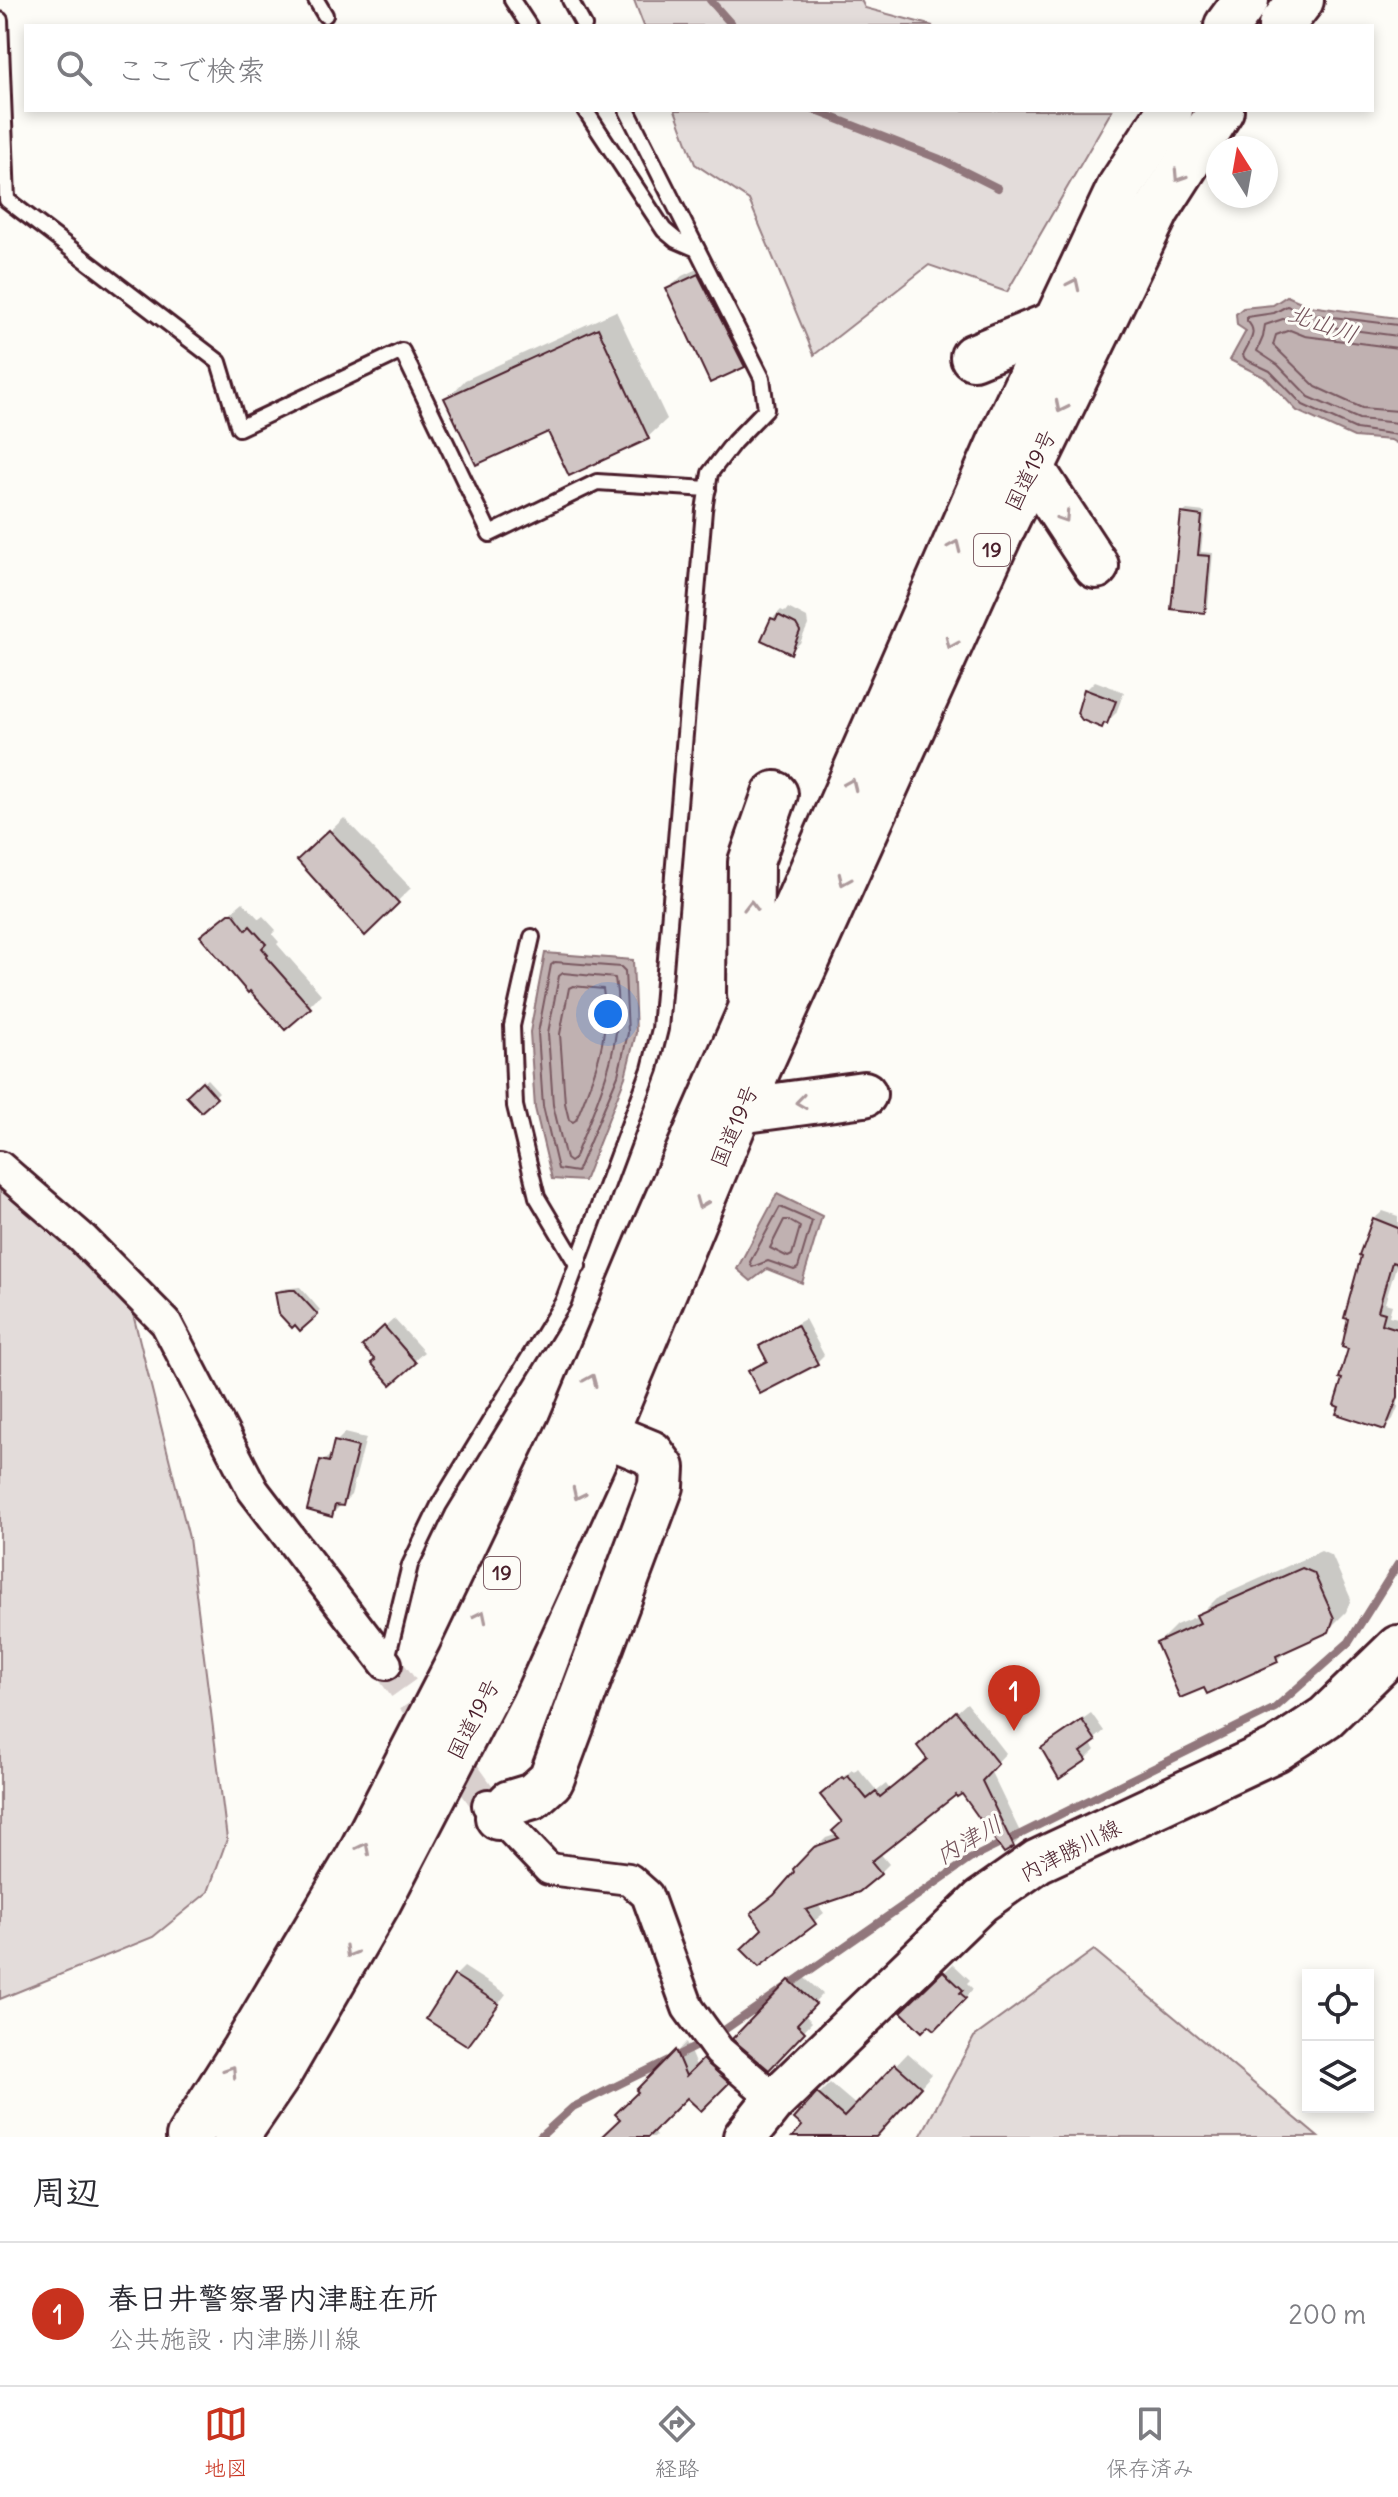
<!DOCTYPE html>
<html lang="ja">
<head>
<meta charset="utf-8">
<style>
	:root { --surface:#fff; --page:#f2f2f3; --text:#2b2b33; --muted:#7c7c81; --line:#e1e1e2; --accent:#c8321e }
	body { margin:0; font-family:Delius,"Klee One",sans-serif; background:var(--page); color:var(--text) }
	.controls { position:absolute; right:24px; bottom:24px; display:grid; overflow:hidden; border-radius:0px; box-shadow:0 4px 12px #0003 }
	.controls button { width:72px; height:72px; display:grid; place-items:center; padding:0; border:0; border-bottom:2px solid var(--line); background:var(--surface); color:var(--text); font:40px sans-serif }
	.compass { position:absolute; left:1206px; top:136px; width:72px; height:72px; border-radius:50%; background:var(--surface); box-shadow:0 4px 12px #0003; rotate:349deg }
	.you { position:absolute; left:608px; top:1014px; width:28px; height:28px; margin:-20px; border:6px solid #fff; border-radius:50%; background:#1a73e8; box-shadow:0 0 0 12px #1a73e833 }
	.badge { display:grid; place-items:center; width:52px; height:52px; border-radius:50%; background:var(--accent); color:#fff; font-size:26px; font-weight:700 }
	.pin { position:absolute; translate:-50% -66px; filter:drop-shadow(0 2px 4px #0008) }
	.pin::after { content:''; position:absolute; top:42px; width:28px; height:24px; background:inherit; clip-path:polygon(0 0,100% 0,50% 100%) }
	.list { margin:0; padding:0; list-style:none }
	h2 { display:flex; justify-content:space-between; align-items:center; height:104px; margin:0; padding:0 32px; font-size:34px }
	h2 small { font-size:26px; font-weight:400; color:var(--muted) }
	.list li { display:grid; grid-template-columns:52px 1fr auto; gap:24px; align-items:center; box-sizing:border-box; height:144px; padding:0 32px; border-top:2px solid var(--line) }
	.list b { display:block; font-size:30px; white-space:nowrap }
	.list p { margin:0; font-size:26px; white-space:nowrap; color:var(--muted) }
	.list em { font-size:26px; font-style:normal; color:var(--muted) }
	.icon { flex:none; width:44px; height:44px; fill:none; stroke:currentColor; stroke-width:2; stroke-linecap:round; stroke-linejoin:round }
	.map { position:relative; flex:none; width:1398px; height:2137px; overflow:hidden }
	.search { position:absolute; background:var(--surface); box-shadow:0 4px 12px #0003; left:24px; right:24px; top:24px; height:88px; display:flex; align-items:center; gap:20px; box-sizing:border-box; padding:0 28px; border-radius:0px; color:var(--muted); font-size:30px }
	.sheet { height:248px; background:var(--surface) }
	nav { display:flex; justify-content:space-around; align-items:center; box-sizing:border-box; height:112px; border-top:2px solid var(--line); background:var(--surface); font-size:22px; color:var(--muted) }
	nav a { display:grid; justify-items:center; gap:4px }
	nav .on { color:var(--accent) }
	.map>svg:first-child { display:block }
	.green { fill:#e3dcda; stroke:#967e82; stroke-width:2 }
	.water { fill:#c0b1b1; stroke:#91777b; stroke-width:2 }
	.shadow { fill:#0003 }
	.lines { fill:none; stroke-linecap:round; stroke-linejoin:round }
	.shore { stroke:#795961; stroke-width:2 }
	.stream { stroke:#91777b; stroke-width:8 }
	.building { fill:#d0c5c4; stroke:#4a1f2b; stroke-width:2 }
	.minor-tunnel { stroke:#d9d0ce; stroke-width:30; stroke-dasharray:30 15; stroke-linecap:butt }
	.service-casing { stroke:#4a1f2b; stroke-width:20 }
	.minor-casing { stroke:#4a1f2b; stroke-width:36 }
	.secondary-casing { stroke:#4a1f2b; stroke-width:48 }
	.trunk-casing { stroke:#4a1f2b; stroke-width:50 }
	.service { stroke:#fdfcf7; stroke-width:14 }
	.minor { stroke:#fdfcf7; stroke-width:30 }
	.secondary { stroke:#fdfcf7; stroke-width:42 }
	.trunk { stroke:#fdfcf7; stroke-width:44 }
	.oneway { stroke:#ac999b }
	.labels { text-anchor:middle; stroke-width:6; stroke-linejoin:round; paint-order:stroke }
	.shield { fill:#fdfcf7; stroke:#806168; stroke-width:2 }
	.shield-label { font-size:20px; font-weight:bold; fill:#4a1f2b }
	.street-label { font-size:22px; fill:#4a1f2b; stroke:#fdfcf7 }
	.water-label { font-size:24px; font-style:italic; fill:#73525a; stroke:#fdfcf7 }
</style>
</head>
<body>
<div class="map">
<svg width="1398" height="2137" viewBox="0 0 1398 2137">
	<rect width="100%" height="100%" fill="#fdfcf7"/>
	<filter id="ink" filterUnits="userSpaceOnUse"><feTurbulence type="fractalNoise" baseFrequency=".0125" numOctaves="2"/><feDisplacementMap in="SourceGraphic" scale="16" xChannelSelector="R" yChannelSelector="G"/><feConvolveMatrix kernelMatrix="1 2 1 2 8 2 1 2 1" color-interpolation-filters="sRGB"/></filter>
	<g filter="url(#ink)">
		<g class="green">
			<path d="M 634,0 L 861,0 L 865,8 L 933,26 L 644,26 Z"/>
			<path d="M 675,110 L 1112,110 L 1007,292 L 929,265 L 814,355 L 749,200 L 695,164 Z"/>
			<path d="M 0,1187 L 80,1257 L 133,1314 L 189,1538 L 227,1839 L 208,1892 L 153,1937 L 0,1999 Z"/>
			<path d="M 1094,1950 L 1318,2137 L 920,2137 L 974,2037 Z"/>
		</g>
		<g class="water">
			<path d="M 1287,296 L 1310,306 L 1398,318 L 1398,444 L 1391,440 L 1354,437 L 1297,411 L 1266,378 L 1230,360 L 1246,331 L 1237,325 L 1236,314 L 1243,308 L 1273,305 Z"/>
			<path d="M 545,953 L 633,960 L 636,1033 L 625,1077 L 584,1181 L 552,1179 L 535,1108 L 530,1032 Z"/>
			<path d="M 777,1194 L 822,1216 L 802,1283 L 767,1269 L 751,1281 L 737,1269 Z"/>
		</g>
		<g class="shadow">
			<path d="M 712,262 L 757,352 L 743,365 L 668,289 L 682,276 Z"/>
			<path d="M 616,311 L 667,419 L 648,437 L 570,473 L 549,429 L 447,399 L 465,380 Z"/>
			<path d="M 1187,510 L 1205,512 L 1201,552 L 1213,553 L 1208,607 L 1204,611 L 1183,513 Z"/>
			<path d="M 788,608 L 807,618 L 808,625 L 800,643 L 791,651 L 772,619 L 781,610 L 785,612 Z"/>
			<path d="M 1095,681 L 1124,692 L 1116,713 L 1107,722 L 1086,690 Z"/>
			<path d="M 344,818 L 411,888 L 365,933 L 300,860 Z"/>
			<path d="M 243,902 L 259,919 L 263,916 L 276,930 L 272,934 L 279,942 L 277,944 L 321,994 L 309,1006 L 203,936 Z"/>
			<path d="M 207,1079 L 219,1092 L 201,1110 L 189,1096 Z"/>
			<path d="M 1383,1211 L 1398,1216 L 1398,1260 L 1385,1303 L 1392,1305 L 1389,1316 L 1398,1318 L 1398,1407 L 1393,1419 L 1385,1428 L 1350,1347 L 1374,1219 Z"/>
			<path d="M 300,1287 L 320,1310 L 300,1328 L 277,1293 L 281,1289 Z"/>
			<path d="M 394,1319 L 424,1352 L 391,1382 L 377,1359 L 374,1337 Z"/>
			<path d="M 805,1319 L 824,1355 L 816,1363 L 750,1371 L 768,1359 L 762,1346 L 769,1339 Z"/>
			<path d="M 345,1433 L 366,1438 L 351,1495 L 332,1514 L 322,1462 L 333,1453 L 336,1442 Z"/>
			<path d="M 1321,1551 L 1332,1556 L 1351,1599 L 1346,1612 L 1328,1630 L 1291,1647 L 1277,1660 L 1158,1643 L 1176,1625 L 1200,1615 L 1217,1598 Z"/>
			<path d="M 967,1703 L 1006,1753 L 990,1770 L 1022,1836 L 1013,1846 L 963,1791 L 956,1792 L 879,1852 L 889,1864 L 880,1873 L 858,1890 L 817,1904 L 824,1913 L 760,1965 L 765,1929 L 781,1890 L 796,1872 L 795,1869 L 826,1838 L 838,1834 L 844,1821 L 832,1786 L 852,1770 L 854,1772 L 858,1768 L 877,1791 L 886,1784 L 890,1790 L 929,1758 L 929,1737 Z"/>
			<path d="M 1091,1713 L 1104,1731 L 1090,1743 L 1095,1750 L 1086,1759 L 1043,1748 Z"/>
			<path d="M 953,1964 L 970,1980 L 967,1983 L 973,1989 L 935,2028 L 904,2012 Z"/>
			<path d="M 464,1967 L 506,1994 L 468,2044 L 455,1976 Z"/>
			<path d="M 799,1973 L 823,1994 L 804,2014 L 812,2022 L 769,2067 L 735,2039 Z"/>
			<path d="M 686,2042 L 697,2068 L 715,2050 L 738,2071 L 701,2108 L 687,2095 L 652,2130 L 656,2135 L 654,2137 L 604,2137 L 622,2119 L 618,2114 Z"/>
			<path d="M 908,2053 L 932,2074 L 875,2137 L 795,2137 L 805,2126 L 817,2096 L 830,2083 L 857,2106 Z"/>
		</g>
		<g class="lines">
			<g class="shore">
				<path d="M 1398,325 L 1308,314 L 1287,306 L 1274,313 L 1247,317 L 1247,321 C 1259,332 1249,342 1243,355 L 1245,359 L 1270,371 L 1303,405 L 1356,429 L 1398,435"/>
				<path d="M 1398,336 L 1307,324 L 1289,317 L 1265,325 L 1263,337 L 1257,351 L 1278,365 L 1309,397 L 1359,419 L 1398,423"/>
				<path d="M 1398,348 L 1305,336 L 1290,330 L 1276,335 L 1273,345 L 1316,387 L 1362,408 L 1398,411"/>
				<path d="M 555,962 L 621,967 L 625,971 L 628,1033 L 618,1075 L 577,1172 L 558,1169 L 543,1106 L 538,1033 L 551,965 Z"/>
				<path d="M 563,973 L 615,978 C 627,1042 597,1101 574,1159 L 570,1162 L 566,1159 L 553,1105 L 548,1033 L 559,976 Z"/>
				<path d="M 573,986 L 603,989 C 611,1037 594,1076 576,1120 L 573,1122 L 569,1120 L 565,1103 L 560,1034 L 569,988 Z"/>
				<path d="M 780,1207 L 812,1221 L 798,1268 L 794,1270 L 768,1261 L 752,1267 L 750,1262 Z"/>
				<path d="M 784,1220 L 788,1220 L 800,1227 L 792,1255 L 788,1257 L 770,1248 Z"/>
			</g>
			<g class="stream">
				<path d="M 710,0 L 733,26"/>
				<path d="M 814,110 L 940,159 L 998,188"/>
				<path d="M 717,2035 L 970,1859 L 1275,1708 L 1349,1642 L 1398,1564"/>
				<path d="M 540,2137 L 573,2107 L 705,2042"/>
			</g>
		</g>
		<g class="building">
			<path d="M 698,274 L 745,367 L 710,383 L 666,289 Z"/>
			<path d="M 598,328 L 649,439 L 569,476 L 548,432 L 476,465 L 444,398 Z"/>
			<path d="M 1181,513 L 1202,516 L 1198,555 L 1210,556 L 1205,613 L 1171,609 Z"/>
			<path d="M 778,615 L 796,624 L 800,631 L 791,654 L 761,640 L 771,618 L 776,620 Z"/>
			<path d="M 1084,689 L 1116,701 L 1107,724 L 1104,723 L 1102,728 L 1082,720 L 1077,713 Z"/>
			<path d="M 329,830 L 399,903 L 365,936 L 297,860 Z"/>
			<path d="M 229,913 L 233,913 L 246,930 L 250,926 L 266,944 L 262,948 L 268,955 L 266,957 L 311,1008 L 285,1030 L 250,991 L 248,993 L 200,936 Z"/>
			<path d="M 202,1081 L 217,1098 L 201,1112 L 186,1096 Z"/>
			<path d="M 1373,1218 L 1398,1228 L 1398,1264 L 1392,1262 L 1378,1311 L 1385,1313 L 1382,1324 L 1398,1329 L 1398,1397 L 1385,1430 L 1336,1414 L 1339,1407 L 1334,1405 L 1342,1379 L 1339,1378 L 1348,1349 L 1342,1347 L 1348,1319 L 1344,1318 L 1361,1256 L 1359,1255 Z"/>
			<path d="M 290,1290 L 295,1290 L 318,1315 L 300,1331 L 295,1325 L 292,1328 L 279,1314 L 275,1292 Z"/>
			<path d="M 797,1325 L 818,1364 L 760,1394 L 748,1371 L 767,1361 L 759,1346 Z"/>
			<path d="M 384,1326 L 416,1363 L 391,1385 L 371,1363 L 375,1360 L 362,1346 Z"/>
			<path d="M 334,1441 L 358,1447 L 343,1506 L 335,1505 L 332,1517 L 307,1510 L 320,1460 L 329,1462 Z"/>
			<path d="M 1302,1568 L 1314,1573 L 1334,1618 L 1329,1632 L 1276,1656 L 1278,1662 L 1207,1694 L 1204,1688 L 1180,1698 L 1156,1643 L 1200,1623 L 1196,1615 Z"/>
			<path d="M 956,1711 L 998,1764 L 982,1781 L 1014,1847 L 1004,1853 L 962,1794 L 957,1797 L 956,1795 L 871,1862 L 881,1874 L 859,1892 L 806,1910 L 816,1924 L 759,1967 L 741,1949 L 762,1929 L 751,1913 L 774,1895 L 794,1872 L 793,1869 L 814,1847 L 839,1838 L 832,1831 L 842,1822 L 820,1795 L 842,1777 L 844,1779 L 848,1776 L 867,1799 L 876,1792 L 880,1797 L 927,1759 L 917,1746 Z"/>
			<path d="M 1082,1720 L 1096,1741 L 1081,1752 L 1087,1760 L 1059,1779 L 1041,1748 Z"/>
			<path d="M 943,1971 L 963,1990 L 960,1993 L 966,1998 L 935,2030 L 929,2025 L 922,2032 L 901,2012 Z"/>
			<path d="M 454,1975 L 499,2004 L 468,2046 L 426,2019 Z"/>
			<path d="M 789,1980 L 816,2004 L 797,2024 L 805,2032 L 769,2070 L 732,2039 Z"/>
			<path d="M 675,2050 L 686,2076 L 703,2059 L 729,2083 L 701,2111 L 687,2098 L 648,2137 L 601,2137 L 620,2119 L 615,2114 L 638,2092 L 636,2090 Z"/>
			<path d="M 895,2064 L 921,2087 L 876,2137 L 792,2137 L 802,2126 L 794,2119 L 817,2093 L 844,2117 Z"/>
		</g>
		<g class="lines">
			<path class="minor-tunnel" d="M 386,1664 L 488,1805"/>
			<defs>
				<g id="service">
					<path d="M 316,0 L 325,15"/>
					<path d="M 512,0 L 529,26"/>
					<path d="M 570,0 L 584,26"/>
					<path d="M 0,20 L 7,200 L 219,362 L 239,428 L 402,351 L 490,534 L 597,482 L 708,489"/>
					<path d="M 627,110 L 697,249"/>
					<path d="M 532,937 L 512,1026 L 515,1106 L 537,1197 L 578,1266"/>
					<path d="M 386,1663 L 410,1565 L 439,1505 L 563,1302 L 650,1069 L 660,1029 L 704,510 L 710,473 L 734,442 L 766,409 L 762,378 L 697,249 L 676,240 L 664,230 L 585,110"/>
				</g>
				<g id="minor">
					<path d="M 0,1167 L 82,1238 L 166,1323 L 253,1490 L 386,1664"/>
					<path d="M 488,1805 L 549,1869 L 629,1879 L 647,1895 L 688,2008 L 719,2051 L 760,2086 L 772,2103"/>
				</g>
				<path id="secondary" d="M 745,2137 L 772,2103 L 981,1901 L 1038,1861 L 1276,1750 L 1326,1717 L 1398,1647"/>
				<g id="trunk">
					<path d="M 1227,26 L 1246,0"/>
					<path d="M 1281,26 L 1301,0"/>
					<path d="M 973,357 L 1056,323"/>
					<path d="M 1031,467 L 1096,566"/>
					<path d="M 750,994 L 751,862 L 775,794"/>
					<path d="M 739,1111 L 864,1094"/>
					<path d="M 498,1817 L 510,1803 L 533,1796 L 551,1780 L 661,1486 L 662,1468 L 651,1453 L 605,1434"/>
					<path d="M 189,2137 L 244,2050 L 358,1858 L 460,1660 L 570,1430 L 651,1237 L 1008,424 L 1120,187 L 1170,110"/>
					<path d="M 236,2137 L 277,2077 L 379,1901 L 492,1683 L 602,1441 L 739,1111 L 1002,529 L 1157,210 L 1221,110"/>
				</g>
			</defs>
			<use href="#service" class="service-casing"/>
			<use href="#minor" class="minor-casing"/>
			<use href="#secondary" class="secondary-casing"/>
			<use href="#trunk" class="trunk-casing"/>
			<use href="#service" class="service"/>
			<use href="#minor" class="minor"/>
			<use href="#secondary" class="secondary"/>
			<use href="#trunk" class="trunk"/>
		</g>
		<defs><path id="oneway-chevron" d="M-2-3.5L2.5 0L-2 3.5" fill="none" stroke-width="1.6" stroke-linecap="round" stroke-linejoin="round" transform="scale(2)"/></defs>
		<g class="oneway">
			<use href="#oneway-chevron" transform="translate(1179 176) rotate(123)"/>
			<use href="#oneway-chevron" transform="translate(1074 284) rotate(-65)"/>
			<use href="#oneway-chevron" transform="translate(1061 407) rotate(116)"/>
			<use href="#oneway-chevron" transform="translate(1064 517) rotate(57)"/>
			<use href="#oneway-chevron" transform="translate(955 546) rotate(-66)"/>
			<use href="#oneway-chevron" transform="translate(951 643) rotate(114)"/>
			<use href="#oneway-chevron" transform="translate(851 784) rotate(-66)"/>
			<use href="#oneway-chevron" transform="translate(844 880) rotate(114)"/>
			<use href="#oneway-chevron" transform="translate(751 906) rotate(-90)"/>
			<use href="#oneway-chevron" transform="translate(801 1102) rotate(172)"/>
			<use href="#oneway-chevron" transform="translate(701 1203) rotate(112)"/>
			<use href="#oneway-chevron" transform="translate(591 1380) rotate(-67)"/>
			<use href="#oneway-chevron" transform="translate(578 1494) rotate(115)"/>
			<use href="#oneway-chevron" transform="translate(481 1616) rotate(-64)"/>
			<use href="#oneway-chevron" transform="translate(364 1848) rotate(-63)"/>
			<use href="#oneway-chevron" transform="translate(350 1952) rotate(120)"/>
			<use href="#oneway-chevron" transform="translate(231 2071) rotate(-57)"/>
		</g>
	</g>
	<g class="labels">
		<g class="shield">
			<rect x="974" y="534" width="36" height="32" rx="6"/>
			<rect x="484" y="1557" width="36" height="32" rx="6"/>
		</g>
		<g class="shield-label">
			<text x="992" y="557">19</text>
			<text x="502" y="1580">19</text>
		</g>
		<g class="street-label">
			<text transform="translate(1030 470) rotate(-64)" y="8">国道19号</text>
			<text transform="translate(734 1126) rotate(-67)" y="8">国道19号</text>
			<text transform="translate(473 1719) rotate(-63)" y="8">国道19号</text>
			<text transform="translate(1070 1850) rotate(-27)" y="8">内津勝川線</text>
		</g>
		<g class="water-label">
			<text transform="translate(1323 324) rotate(19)" y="8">北山川</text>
			<text transform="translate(969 1840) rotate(-30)" y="8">内津川</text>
		</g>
	</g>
</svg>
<div class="controls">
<button><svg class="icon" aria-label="locate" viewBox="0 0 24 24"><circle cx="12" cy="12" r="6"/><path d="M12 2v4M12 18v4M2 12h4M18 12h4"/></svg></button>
<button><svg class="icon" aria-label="layers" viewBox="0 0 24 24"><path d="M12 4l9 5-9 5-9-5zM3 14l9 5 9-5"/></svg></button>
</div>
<svg class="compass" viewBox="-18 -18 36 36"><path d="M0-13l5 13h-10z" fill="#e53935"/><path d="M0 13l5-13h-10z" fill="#7c7c81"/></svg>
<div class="you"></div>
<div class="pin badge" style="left:1014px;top:1731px">1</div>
<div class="search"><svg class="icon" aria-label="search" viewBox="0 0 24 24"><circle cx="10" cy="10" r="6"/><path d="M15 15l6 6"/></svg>ここで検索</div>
</div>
<section class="sheet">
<h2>周辺<small></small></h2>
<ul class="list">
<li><span class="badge">1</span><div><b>春日井警察署内津駐在所</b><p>公共施設 · 内津勝川線</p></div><em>200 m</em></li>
</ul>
</section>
<nav>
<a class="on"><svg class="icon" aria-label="map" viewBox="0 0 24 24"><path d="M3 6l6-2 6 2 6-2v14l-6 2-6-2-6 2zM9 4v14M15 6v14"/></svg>地図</a>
<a><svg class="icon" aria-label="directions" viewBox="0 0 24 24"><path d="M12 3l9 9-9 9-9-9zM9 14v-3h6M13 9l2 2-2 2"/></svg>経路</a>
<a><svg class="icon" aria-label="saved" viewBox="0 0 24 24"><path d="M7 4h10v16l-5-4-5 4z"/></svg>保存済み</a>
</nav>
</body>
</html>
